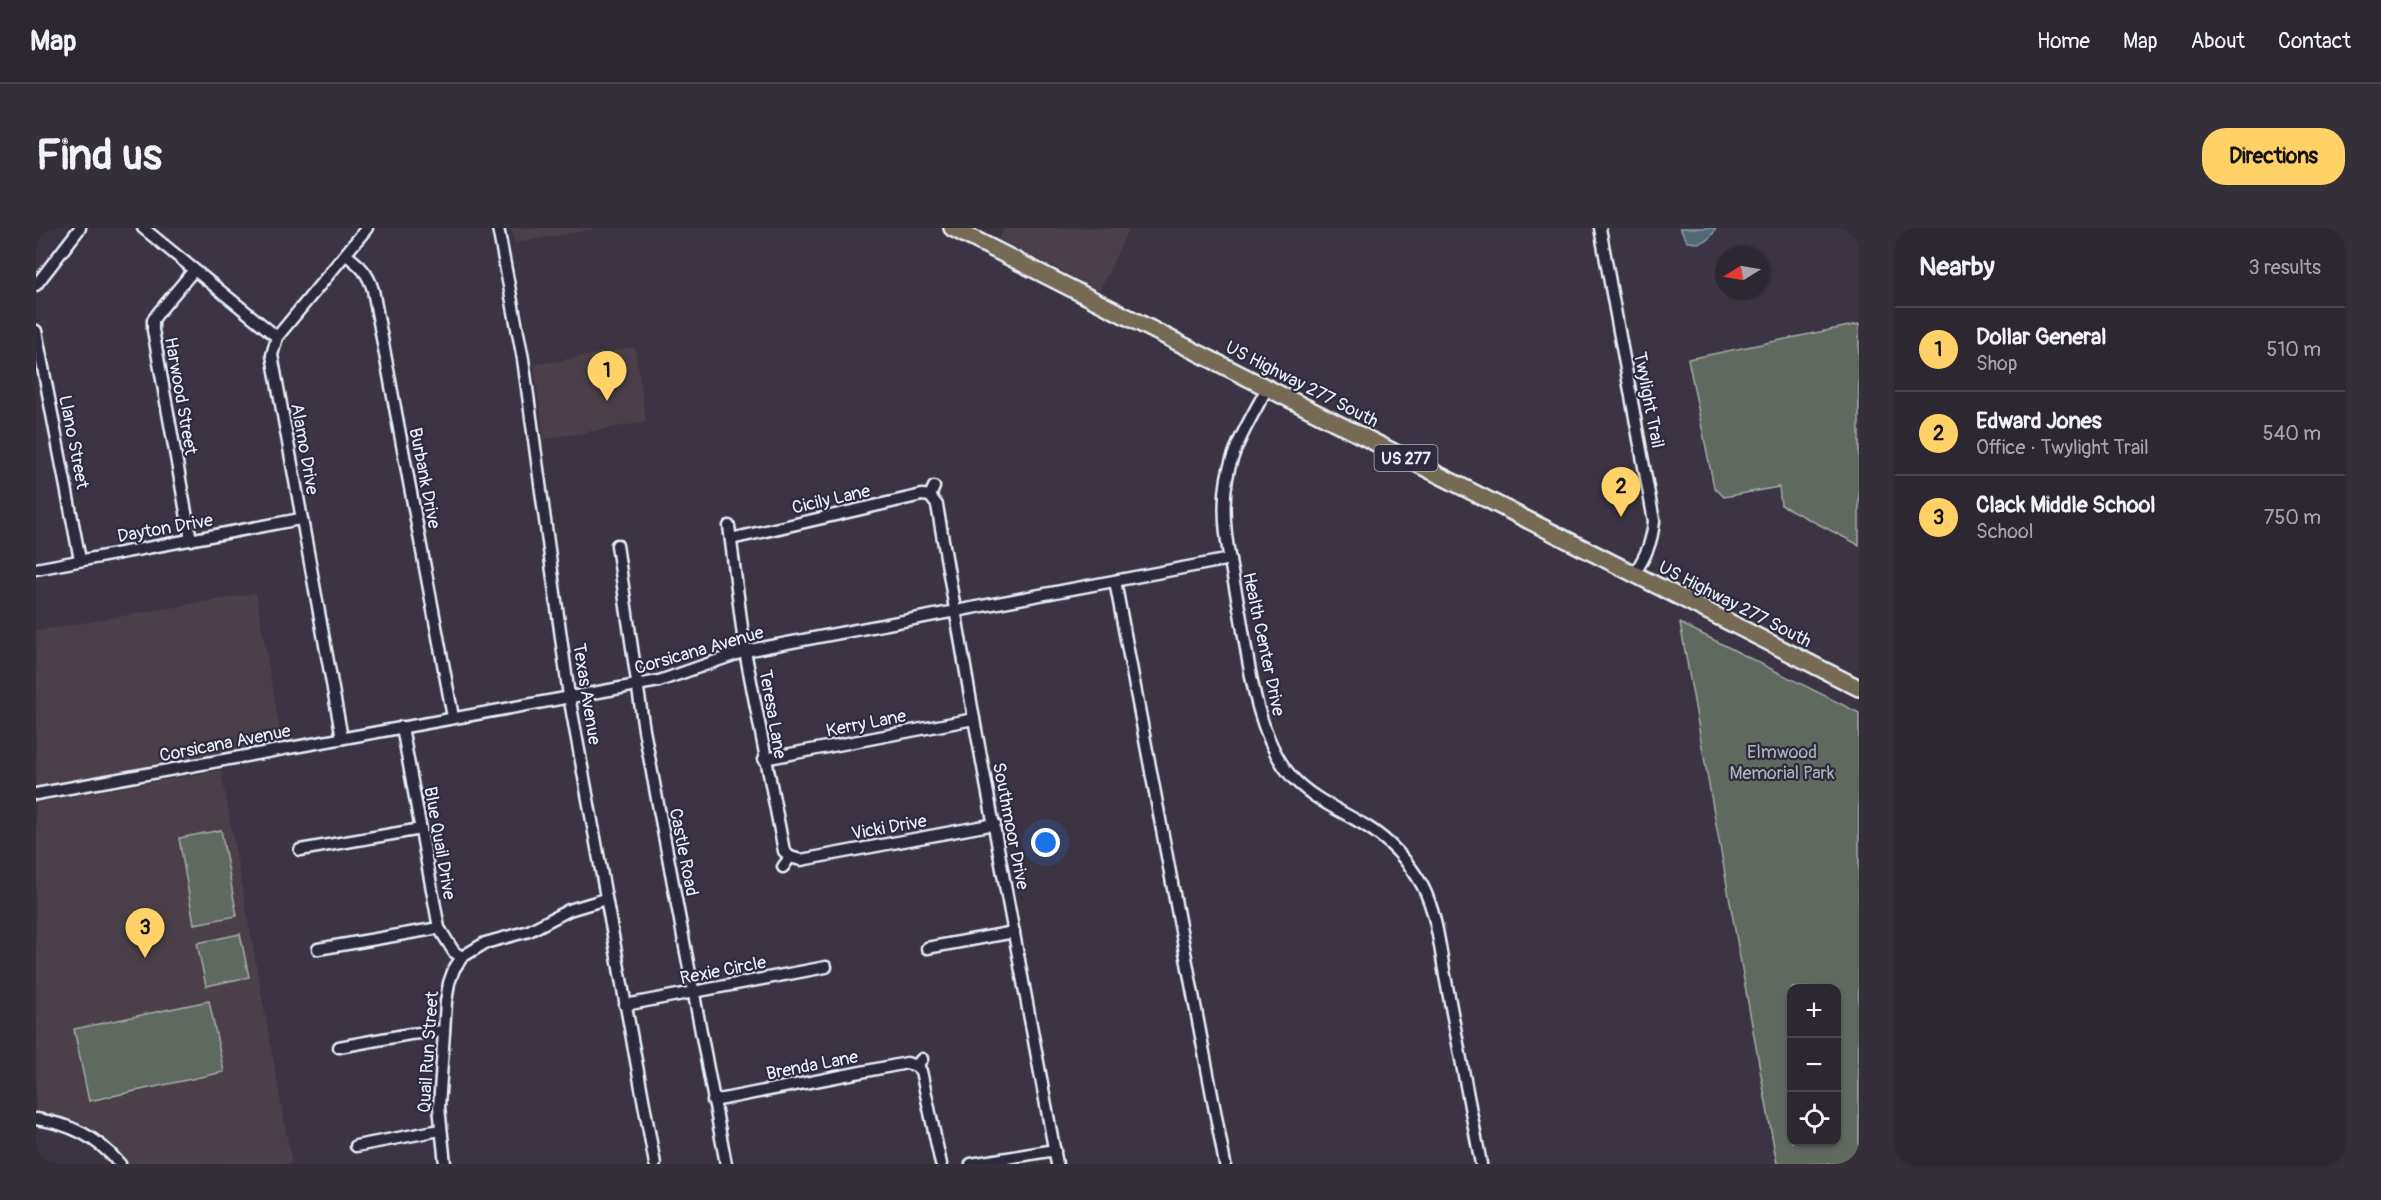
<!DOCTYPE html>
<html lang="en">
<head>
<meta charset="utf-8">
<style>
	:root { --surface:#2d2732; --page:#352f3a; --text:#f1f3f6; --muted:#a7a5ac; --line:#48444d; --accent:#ffd166 }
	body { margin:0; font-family:Pangolin,sans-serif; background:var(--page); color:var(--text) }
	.controls { position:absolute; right:18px; bottom:18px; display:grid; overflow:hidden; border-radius:12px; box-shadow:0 2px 4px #0004 }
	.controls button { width:54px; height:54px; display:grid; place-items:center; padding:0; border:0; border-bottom:2px solid var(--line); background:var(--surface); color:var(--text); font:30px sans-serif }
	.compass { position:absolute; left:1679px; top:18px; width:54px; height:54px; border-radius:50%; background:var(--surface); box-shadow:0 2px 4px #0004; rotate:259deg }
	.you { position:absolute; left:1010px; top:615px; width:21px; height:21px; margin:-15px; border:4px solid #fff; border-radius:50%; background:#1a73e8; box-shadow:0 0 0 9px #1a73e833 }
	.badge { display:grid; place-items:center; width:39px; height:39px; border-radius:50%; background:var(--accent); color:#111; font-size:20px; font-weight:700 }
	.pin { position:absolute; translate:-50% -50px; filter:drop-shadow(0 2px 3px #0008) }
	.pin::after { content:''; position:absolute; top:32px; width:21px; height:18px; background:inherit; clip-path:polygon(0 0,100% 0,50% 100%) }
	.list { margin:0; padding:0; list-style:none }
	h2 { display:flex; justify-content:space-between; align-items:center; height:78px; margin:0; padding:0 24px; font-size:26px }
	h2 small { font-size:20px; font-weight:400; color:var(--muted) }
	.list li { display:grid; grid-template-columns:39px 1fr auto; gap:18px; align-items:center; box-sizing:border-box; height:84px; padding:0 24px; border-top:2px solid var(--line) }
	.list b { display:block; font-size:22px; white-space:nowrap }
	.list p { margin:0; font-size:20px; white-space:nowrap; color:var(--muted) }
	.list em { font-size:20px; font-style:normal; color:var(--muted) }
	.icon { flex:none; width:33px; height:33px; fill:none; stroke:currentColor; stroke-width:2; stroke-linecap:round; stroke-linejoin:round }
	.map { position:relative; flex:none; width:1823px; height:936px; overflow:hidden; border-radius:24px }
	header { display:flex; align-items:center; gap:36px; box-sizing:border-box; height:84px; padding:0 30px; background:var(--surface); border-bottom:2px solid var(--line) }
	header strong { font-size:28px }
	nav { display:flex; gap:33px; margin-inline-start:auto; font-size:21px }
	.intro { display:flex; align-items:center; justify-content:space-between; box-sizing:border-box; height:144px; padding:0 36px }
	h1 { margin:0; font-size:42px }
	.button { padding:15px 27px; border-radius:24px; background:var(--accent); color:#111; font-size:21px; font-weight:700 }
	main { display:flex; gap:36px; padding:0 36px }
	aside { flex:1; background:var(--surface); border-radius:24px; box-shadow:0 2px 4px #0004 }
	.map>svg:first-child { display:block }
	.built { fill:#4c404a }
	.green { fill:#5f695e; stroke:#a4adab; stroke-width:1.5; fill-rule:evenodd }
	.water { fill:#506978; stroke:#8d9fab; stroke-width:1.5 }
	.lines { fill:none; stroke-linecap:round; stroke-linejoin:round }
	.minor-casing { stroke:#e8f1f8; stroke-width:15 }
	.highway-casing { stroke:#e8f1f8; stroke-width:20 }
	.minor { stroke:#2f2a3d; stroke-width:10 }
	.highway { stroke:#776a54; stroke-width:15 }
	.labels { text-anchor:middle; stroke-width:4.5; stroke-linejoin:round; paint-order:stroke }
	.shield { fill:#2f2a3d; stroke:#b0b5c0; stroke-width:1.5 }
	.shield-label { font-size:16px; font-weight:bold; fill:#e8f1f8 }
	.street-label { font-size:18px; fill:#e8f1f8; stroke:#2f2a3d }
	.park-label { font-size:18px; fill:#aab4b3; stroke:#2f2a3d }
</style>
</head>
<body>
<header>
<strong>Map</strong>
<nav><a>Home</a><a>Map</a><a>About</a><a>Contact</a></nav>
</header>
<div class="intro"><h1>Find us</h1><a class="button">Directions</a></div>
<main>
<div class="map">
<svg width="1823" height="936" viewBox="0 0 1823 936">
	<rect width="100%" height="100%" fill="#3c3443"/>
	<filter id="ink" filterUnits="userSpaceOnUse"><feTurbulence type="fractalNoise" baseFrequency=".0167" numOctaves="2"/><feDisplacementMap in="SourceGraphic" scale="12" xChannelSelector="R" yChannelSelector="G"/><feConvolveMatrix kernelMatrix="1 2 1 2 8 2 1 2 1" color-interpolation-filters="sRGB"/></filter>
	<g filter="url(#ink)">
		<g class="built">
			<path d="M 475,0 L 563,0 L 478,15 Z"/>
			<path d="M 968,0 L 1093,0 L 1064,62 L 962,11 Z"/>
			<path d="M 599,119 L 610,194 L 508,211 L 498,137 Z"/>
			<path d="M 220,365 L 246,515 L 0,561 L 0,403 Z"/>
			<path d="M 185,542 L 256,936 L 91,936 L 66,907 L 39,892 L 0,884 L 0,575 Z"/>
		</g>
		<g class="green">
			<path d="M 1823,96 L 1823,317 L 1745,277 L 1743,259 L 1688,269 L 1678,259 L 1652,131 Z"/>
			<path d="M 1644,395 L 1823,485 L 1823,936 L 1741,936 ZM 1756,760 L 1800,760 L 1800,914 L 1756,914 Z"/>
			<path d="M 185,602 L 201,688 L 158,696 L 143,610 Z"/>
			<path d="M 204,706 L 213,749 L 170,758 L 161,715 Z"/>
			<path d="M 173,773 L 188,844 L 53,873 L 38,801 Z"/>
		</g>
		<path class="water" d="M 1644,0 L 1680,0 C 1674,13 1665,18 1651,13 Z"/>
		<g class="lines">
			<defs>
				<g id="minor">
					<path d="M 107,0 L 241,109 L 236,127 L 306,510"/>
					<path d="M 462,0 L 487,131 L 533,468 L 619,936"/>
					<path d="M 1564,0 L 1618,293 C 1616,314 1610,328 1598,346"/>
					<path d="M 310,27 C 324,37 332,45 337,62 L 417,489"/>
					<path d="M 0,57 L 44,0"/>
					<path d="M 0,103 L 44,332"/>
					<path d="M 241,109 L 331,0"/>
					<path d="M 1231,160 C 1216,189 1197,218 1191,250 C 1183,295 1196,341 1204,385 C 1213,436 1220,507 1255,548 C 1276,571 1304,582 1330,598 C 1353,612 1373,634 1386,657 C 1401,685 1404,722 1410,753 C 1422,814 1433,875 1445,936"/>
					<path d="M 894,268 L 901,277 L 938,491 L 1021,936"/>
					<path d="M 693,298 L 709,423 L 748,623 L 754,629 L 747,639"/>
					<path d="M 695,311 L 886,267 L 894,268 L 898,259"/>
					<path d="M 155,312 L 117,102 L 117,92 L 122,85 L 158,42"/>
					<path d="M 581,317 L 608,502 L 690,936"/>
					<path d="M 0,341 L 264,291"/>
					<path d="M 1079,353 L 1189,936"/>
					<path d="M 366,499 L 403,700 L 418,724 L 426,729"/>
					<path d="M 728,531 L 938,491"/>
					<path d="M 0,566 L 623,453 L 709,423 L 1194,331"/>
					<path d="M 264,622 L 385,601"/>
					<path d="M 754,629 L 765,632 L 959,596"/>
					<path d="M 891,720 L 978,704"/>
					<path d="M 282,721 L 403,700"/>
					<path d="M 589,777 L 790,739"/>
					<path d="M 303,819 L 374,806 L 408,803"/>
					<path d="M 886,831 L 880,838 L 885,843 L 905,936"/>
					<path d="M 677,873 L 871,835 L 880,838"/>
					<path d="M 0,891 C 35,896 61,909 84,936"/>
					<path d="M 320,918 L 404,902"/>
					<path d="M 409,936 L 403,879 L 410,774 L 413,755 L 418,741 L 426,729 L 449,715 L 493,703 L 533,682 L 570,671"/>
					<path d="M 935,936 L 1019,922"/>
				</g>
				<path id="highway" d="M 916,0 L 1823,460"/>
			</defs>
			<use href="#minor" class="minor-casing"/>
			<use href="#highway" class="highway-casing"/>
			<use href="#minor" class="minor"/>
			<use href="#highway" class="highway"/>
		</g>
	</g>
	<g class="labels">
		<rect class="shield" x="1338.5" y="217" width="63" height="26" rx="4.5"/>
		<g class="shield-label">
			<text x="1370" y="236">US 277</text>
		</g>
		<g class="street-label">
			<text transform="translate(1266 156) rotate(27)" y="6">US Highway 277 South</text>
			<text transform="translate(145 168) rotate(80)" y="6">Harwood Street</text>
			<text transform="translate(1613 172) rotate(79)" y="6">Twylight Trail</text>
			<text transform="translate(38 214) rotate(79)" y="6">Llano Street</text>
			<text transform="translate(269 221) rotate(80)" y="6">Alamo Drive</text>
			<text transform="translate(389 250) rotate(79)" y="6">Burbank Drive</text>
			<text transform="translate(795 271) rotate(-13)" y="6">Cicily Lane</text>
			<text transform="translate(129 300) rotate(-10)" y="6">Dayton Drive</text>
			<text transform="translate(1699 376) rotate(27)" y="6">US Highway 277 South</text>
			<text transform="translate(1228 416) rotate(78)" y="6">Health Center Drive</text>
			<text transform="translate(663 422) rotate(-16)" y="6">Corsicana Avenue</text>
			<text transform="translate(551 466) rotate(81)" y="6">Texas Avenue</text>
			<text transform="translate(737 486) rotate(80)" y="6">Teresa Lane</text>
			<text transform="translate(830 495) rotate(-11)" y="6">Kerry Lane</text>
			<text transform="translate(189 515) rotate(-11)" y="6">Corsicana Avenue</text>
			<text transform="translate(975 598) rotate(79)" y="6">Southmoor Drive</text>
			<text transform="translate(853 599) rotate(-10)" y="6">Vicki Drive</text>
			<text transform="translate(404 615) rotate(80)" y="6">Blue Quail Drive</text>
			<text transform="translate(648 624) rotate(79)" y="6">Castle Road</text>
			<text transform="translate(687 742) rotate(-11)" y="6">Rexie Circle</text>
			<text transform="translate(392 824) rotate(-86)" y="6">Quail Run Street</text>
			<text transform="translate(776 837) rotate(-11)" y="6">Brenda Lane</text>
		</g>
		<g class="park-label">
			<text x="1746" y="530">Elmwood<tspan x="1746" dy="21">Memorial Park</tspan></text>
		</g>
	</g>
</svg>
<div class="controls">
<button>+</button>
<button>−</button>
<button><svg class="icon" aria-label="locate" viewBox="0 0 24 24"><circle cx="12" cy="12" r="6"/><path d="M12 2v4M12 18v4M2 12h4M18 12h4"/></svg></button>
</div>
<svg class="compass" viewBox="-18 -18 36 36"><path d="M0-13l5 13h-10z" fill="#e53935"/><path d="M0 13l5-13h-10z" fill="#a7a5ac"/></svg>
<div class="you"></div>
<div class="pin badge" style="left:571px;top:173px">1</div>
<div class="pin badge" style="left:1585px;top:289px">2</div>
<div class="pin badge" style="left:109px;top:730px">3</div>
</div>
<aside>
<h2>Nearby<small>3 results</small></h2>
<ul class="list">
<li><span class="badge">1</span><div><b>Dollar General</b><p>Shop</p></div><em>510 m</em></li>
<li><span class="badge">2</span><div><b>Edward Jones</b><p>Office · Twylight Trail</p></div><em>540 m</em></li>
<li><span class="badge">3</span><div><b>Clack Middle School</b><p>School</p></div><em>750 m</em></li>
</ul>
</aside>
</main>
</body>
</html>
